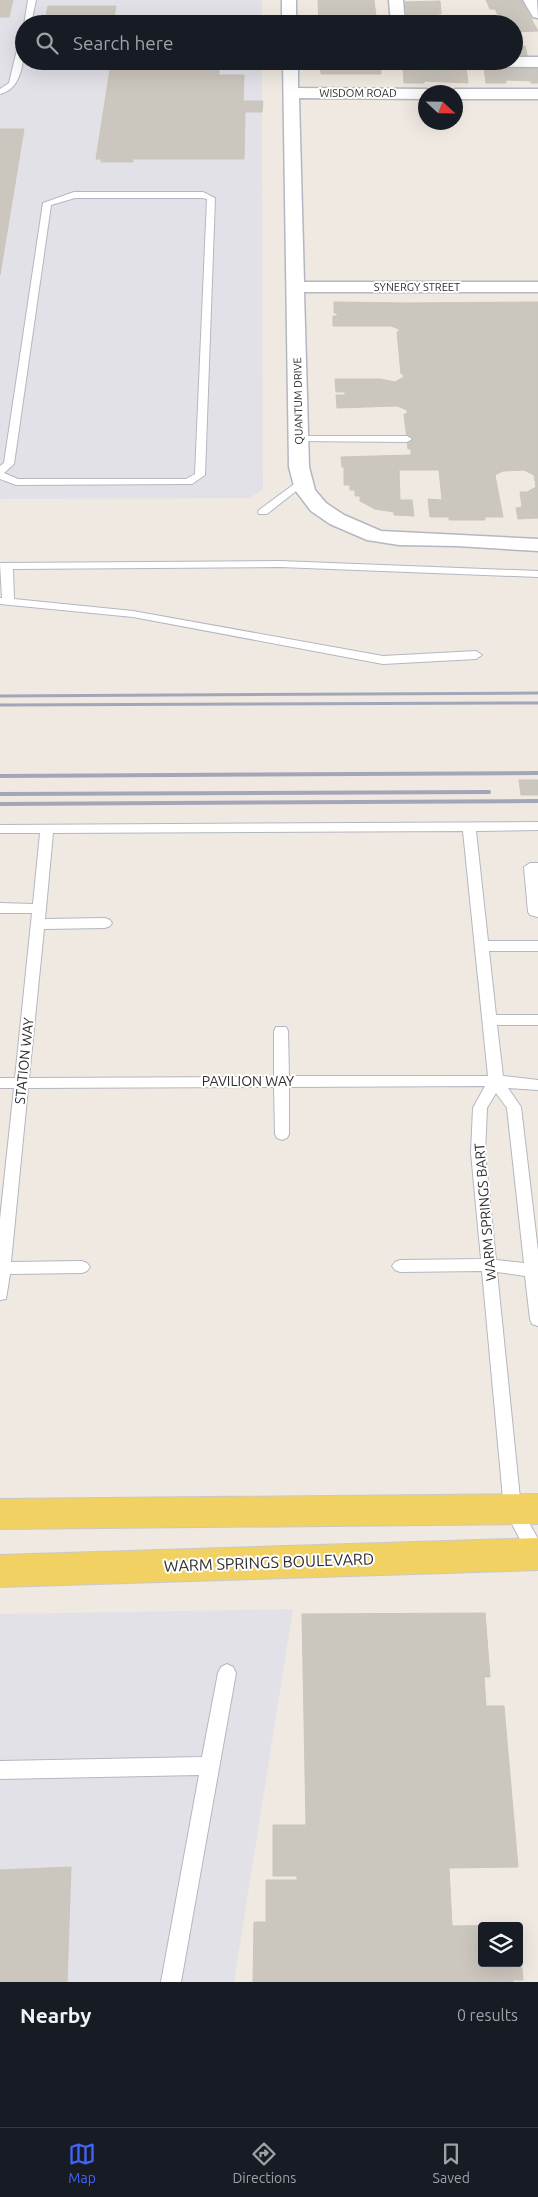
<!DOCTYPE html>
<html lang="en">
<head>
<meta charset="utf-8">
<style>
	:root { --surface:#171b24; --page:#242831; --text:#f1f3f6; --muted:#9ea1a6; --line:#363941; --accent:#4264fb }
	body { margin:0; font-family:Ubuntu,sans-serif; background:var(--page); color:var(--text) }
	.controls { position:absolute; right:15px; bottom:15px; display:grid; overflow:hidden; border-radius:5px; box-shadow:0 5px 20px #0002 }
	.controls button { width:45px; height:45px; display:grid; place-items:center; padding:0; border:0; border-bottom:1px solid var(--line); background:var(--surface); color:var(--text); font:25px sans-serif }
	.compass { position:absolute; left:418px; top:85px; width:45px; height:45px; border-radius:50%; background:var(--surface); box-shadow:0 5px 20px #0002; rotate:112deg }
	.list { margin:0; padding:0; list-style:none }
	h2 { display:flex; justify-content:space-between; align-items:center; height:65px; margin:0; padding:0 20px; font-size:21px }
	h2 small { font-size:16px; font-weight:400; color:var(--muted) }
	.icon { flex:none; width:28px; height:28px; fill:none; stroke:currentColor; stroke-width:2; stroke-linecap:round; stroke-linejoin:round }
	.map { position:relative; flex:none; width:538px; height:1982px; overflow:hidden }
	.search { position:absolute; background:var(--surface); box-shadow:0 5px 20px #0002; left:15px; right:15px; top:15px; height:55px; display:flex; align-items:center; gap:12px; box-sizing:border-box; padding:0 18px; border-radius:28px; color:var(--muted); font-size:19px }
	.sheet { height:145px; background:var(--surface) }
	nav { display:flex; justify-content:space-around; align-items:center; box-sizing:border-box; height:70px; border-top:1px solid var(--line); background:var(--surface); font-size:14px; color:var(--muted) }
	nav a { display:grid; justify-items:center; gap:2px }
	nav .on { color:var(--accent) }
	.map>svg:first-child { display:block }
	.industrial { fill:#e3e1e8 }
	.building { fill:#cbc7bf; stroke:#cbc5ba }
	.lines { fill:none; stroke-linecap:round; stroke-linejoin:round }
	.lane-casing { stroke:#b4b7c1; stroke-width:2 }
	.street-casing { stroke:#b4b7c1; stroke-width:3 }
	.primary-casing { stroke:#c9c9c9; stroke-width:2 }
	.lane { fill:#fff; fill-rule:evenodd }
	.street { fill:#fff; fill-rule:evenodd }
	.primary { fill:#f2d163; fill-rule:evenodd }
	.rail-far1 { stroke:#a3a6b8; stroke-width:3 }
	.rail { stroke:#a3a6b8; stroke-width:4 }
	.labels { text-anchor:middle; stroke-width:4; stroke-linejoin:round; paint-order:stroke }
	.far-street-label { font-size:11px; fill:#2e2e2e; stroke:#fff }
	.street-label { font-size:14px; fill:#2e2e2e; stroke:#fff }
	.near-street-label { font-size:16px; fill:#2e2e2e; stroke:#fff }
</style>
</head>
<body>
<div class="map">
<svg width="538" height="1982" viewBox="0 0 538 1982">
	<rect width="100%" height="100%" fill="#efe9e1"/>
	<g class="industrial">
		<path d="M 0,0 L 262,0 L 262,24 L 24,24 L 24,61 L 262,61 L 263,489 L 250,498 L 0,499 Z"/>
		<path d="M 293,1609 L 234,1982 L 0,1982 L 0,1614 Z"/>
	</g>
	<g class="building">
		<path d="M 0,0 L 13,0 L 9,17 L 0,17 Z"/>
		<path d="M 318,0 L 374,0 L 377,24 L 319,24 Z"/>
		<path d="M 486,0 L 521,0 L 538,31 L 514,32 L 514,24 L 499,24 L 498,21 L 501,21 L 495,9 L 490,9 Z"/>
		<path d="M 440,1 L 441,14 L 437,14 L 438,24 L 408,24 L 405,2 Z"/>
		<path d="M 48,6 L 116,6 L 113,24 L 101,24 L 102,21 L 72,21 L 71,24 L 45,21 Z"/>
		<path d="M 514,46 L 525,46 L 528,59 L 514,59 Z"/>
		<path d="M 320,61 L 380,61 L 381,74 L 321,74 Z"/>
		<path d="M 111,63 L 219,63 L 219,75 L 244,75 L 243,101 L 263,101 L 262,112 L 245,112 L 244,159 L 133,159 L 133,162 L 101,162 L 101,159 L 96,159 Z"/>
		<path d="M 403,67 L 466,67 L 468,83 L 424,81 L 424,83 L 404,83 Z"/>
		<path d="M 484,67 L 538,67 L 538,83 L 531,83 L 531,81 L 506,80 L 506,83 L 486,83 Z"/>
		<path d="M 0,129 L 24,129 L 0,275 Z"/>
		<path d="M 334,302 L 404,303 L 538,302 L 538,518 L 518,519 L 516,508 L 522,507 L 520,492 L 527,492 L 536,487 L 534,475 L 524,470 L 503,471 L 495,475 L 503,517 L 485,517 L 485,520 L 449,520 L 449,517 L 430,517 L 428,499 L 442,500 L 439,470 L 399,470 L 400,500 L 412,500 L 414,516 L 394,515 L 394,512 L 375,509 L 360,501 L 360,496 L 355,496 L 355,490 L 350,490 L 350,485 L 344,485 L 344,467 L 342,467 L 341,457 L 411,455 L 411,449 L 408,449 L 404,414 L 407,414 L 407,410 L 397,406 L 337,408 L 336,395 L 345,395 L 345,392 L 336,392 L 335,379 L 380,379 L 395,382 L 404,377 L 403,374 L 401,374 L 397,332 L 399,332 L 399,329 L 391,326 L 333,326 L 333,316 L 337,316 L 337,313 L 334,313 Z"/>
		<path d="M 519,780 L 538,780 L 538,795 L 521,795 Z"/>
		<path d="M 485,1613 L 490,1677 L 484,1677 L 486,1706 L 504,1706 L 518,1867 L 449,1868 L 452,1926 L 518,1925 L 482,1926 L 482,1963 L 519,1963 L 519,1937 L 523,1980 L 513,1980 L 513,1982 L 253,1982 L 254,1922 L 266,1922 L 266,1880 L 297,1880 L 297,1876 L 273,1876 L 273,1825 L 306,1825 L 302,1614 Z"/>
		<path d="M 71,1867 L 67,1982 L 0,1982 L 0,1870 Z"/>
	</g>
	<g class="lines">
		<defs>
			<g id="lane">
				<path d="M 28,0 L 36,0 L 31,24 L 24,25 Z"/>
				<path d="M 21,33 L 24,33 C 24,54 25,88 0,94 L 0,89 L 9,83 Z"/>
				<path d="M 74,192 L 203,192 L 215,198 L 205,475 L 192,484 L 16,485 L 0,479 L 0,466 L 4,463 L 43,203 ZM 75,198 L 202,198 L 207,199 L 195,474 L 186,479 L 18,479 L 4,473 L 14,464 L 51,205 Z"/>
				<path d="M 298,436 L 407,436 L 412,439 L 407,442 L 294,441 L 294,437 Z"/>
				<path d="M 301,479 L 305,480 L 306,482 L 305,484 L 267,514 L 259,514 L 258,512 L 259,510 Z"/>
				<path d="M 280,561 L 538,571 L 538,577 L 280,567 L 13,569 L 14,599 L 133,611 L 383,656 L 476,651 L 482,655 L 476,659 L 383,664 L 133,617 L 0,604 L 0,598 L 2,598 L 0,563 Z"/>
				<path d="M 538,822 L 538,830 L 476,831 L 488,941 L 538,941 L 538,951 L 489,951 L 496,1015 L 538,1015 L 538,1025 L 497,1025 L 503,1076 L 538,1080 L 538,1090 L 508,1088 L 521,1107 L 538,1251 L 538,1326 L 532,1324 L 530,1319 L 525,1276 L 497,1272 L 521,1508 L 538,1539 L 537,1562 L 531,1560 L 504,1509 L 482,1271 L 400,1272 L 395,1270 L 392,1266 L 395,1262 L 400,1260 L 481,1259 L 471,1153 L 473,1108 L 485,1086 L 289,1087 L 289,1134 L 287,1138 L 282,1140 L 277,1138 L 275,1134 L 274,1087 L 28,1088 L 11,1262 L 82,1261 L 87,1263 L 90,1267 L 87,1271 L 82,1273 L 10,1274 L 6,1299 L 0,1300 L 0,1219 L 14,1088 L 0,1088 L 0,1078 L 15,1078 L 32,913 L 0,913 L 0,903 L 33,904 L 40,833 L 0,833 L 0,825 ZM 463,831 L 488,1076 L 289,1076 L 288,1031 L 286,1027 L 276,1027 L 274,1031 L 274,1077 L 29,1078 L 44,929 L 105,928 L 110,926 L 112,923 L 110,920 L 105,918 L 45,919 L 53,833 ZM 496,1093 L 507,1108 L 524,1263 L 496,1260 L 485,1153 L 487,1108 Z"/>
				<path d="M 530,863 L 538,863 L 538,917 L 530,915 L 528,912 L 524,867 Z"/>
				<path d="M 227,1664 L 233,1667 L 236,1673 L 181,1982 L 161,1982 L 199,1775 L 0,1779 L 0,1761 L 202,1757 L 218,1673 L 221,1667 Z"/>
			</g>
			<g id="street">
				<rect x="282" y="0" width="14" height="24"/>
				<path d="M 389,0 L 403,0 L 405,24 L 391,24 Z"/>
				<path d="M 523,0 L 537,0 L 538,18 L 533,17 Z"/>
				<path d="M 514,57 L 538,57 L 538,67 L 412,66 L 405,61 L 514,61 Z"/>
				<path d="M 283,61 L 298,61 L 298,88 L 426,89 L 433,92 L 426,92 L 426,99 L 299,98 L 304,282 L 538,282 L 538,292 L 304,292 L 309,467 L 315,490 L 326,503 L 344,515 L 381,531 L 538,539 L 538,551 L 457,546 L 399,545 L 367,540 L 330,524 L 311,511 L 295,490 L 289,467 Z"/>
				<path d="M 456,89 L 538,89 L 538,99 L 456,99 L 456,92 L 449,92 Z"/>
			</g>
			<g id="primary">
				<path d="M 538,1494 L 538,1524 L 0,1529 L 0,1499 Z"/>
				<path d="M 538,1538 L 538,1570 L 0,1587 L 0,1555 Z"/>
			</g>
		</defs>
		<use href="#lane" class="lane-casing"/>
		<use href="#street" class="street-casing"/>
		<use href="#primary" class="primary-casing"/>
		<use href="#lane" class="lane"/>
		<use href="#street" class="street"/>
		<use href="#primary" class="primary"/>
		<g class="rail-far1">
			<path d="M 0,696 L 538,693"/>
			<path d="M 0,705 L 538,703"/>
		</g>
		<g class="rail">
			<path d="M 0,776 L 538,773"/>
			<path d="M 0,794 L 489,792"/>
			<path d="M 0,804 L 538,801"/>
		</g>
	</g>
	<g class="labels">
		<g class="far-street-label">
			<text x="358" y="97">WISDOM ROAD</text>
			<text x="417" y="291">SYNERGY STREET</text>
			<text transform="translate(298 401) rotate(-91)" y="4">QUANTUM DRIVE</text>
		</g>
		<g class="street-label">
			<text transform="translate(24 1061) rotate(-84)" y="5">STATION WAY</text>
			<text x="248" y="1086">PAVILION WAY</text>
			<text transform="translate(485 1212) rotate(-95)" y="5">WARM SPRINGS BART</text>
		</g>
		<g class="near-street-label">
			<text transform="translate(269 1562) rotate(-2)" y="6">WARM SPRINGS BOULEVARD</text>
		</g>
	</g>
</svg>
<div class="controls">
<button><svg class="icon" aria-label="layers" viewBox="0 0 24 24"><path d="M12 4l9 5-9 5-9-5zM3 14l9 5 9-5"/></svg></button>
</div>
<svg class="compass" viewBox="-18 -18 36 36"><path d="M0-13l5 13h-10z" fill="#e53935"/><path d="M0 13l5-13h-10z" fill="#9ea1a6"/></svg>
<div class="search"><svg class="icon" aria-label="search" viewBox="0 0 24 24"><circle cx="10" cy="10" r="6"/><path d="M15 15l6 6"/></svg>Search here</div>
</div>
<section class="sheet">
<h2>Nearby<small>0 results</small></h2>
<ul class="list">
</ul>
</section>
<nav>
<a class="on"><svg class="icon" aria-label="map" viewBox="0 0 24 24"><path d="M3 6l6-2 6 2 6-2v14l-6 2-6-2-6 2zM9 4v14M15 6v14"/></svg>Map</a>
<a><svg class="icon" aria-label="directions" viewBox="0 0 24 24"><path d="M12 3l9 9-9 9-9-9zM9 14v-3h6M13 9l2 2-2 2"/></svg>Directions</a>
<a><svg class="icon" aria-label="saved" viewBox="0 0 24 24"><path d="M7 4h10v16l-5-4-5 4z"/></svg>Saved</a>
</nav>
</body>
</html>
